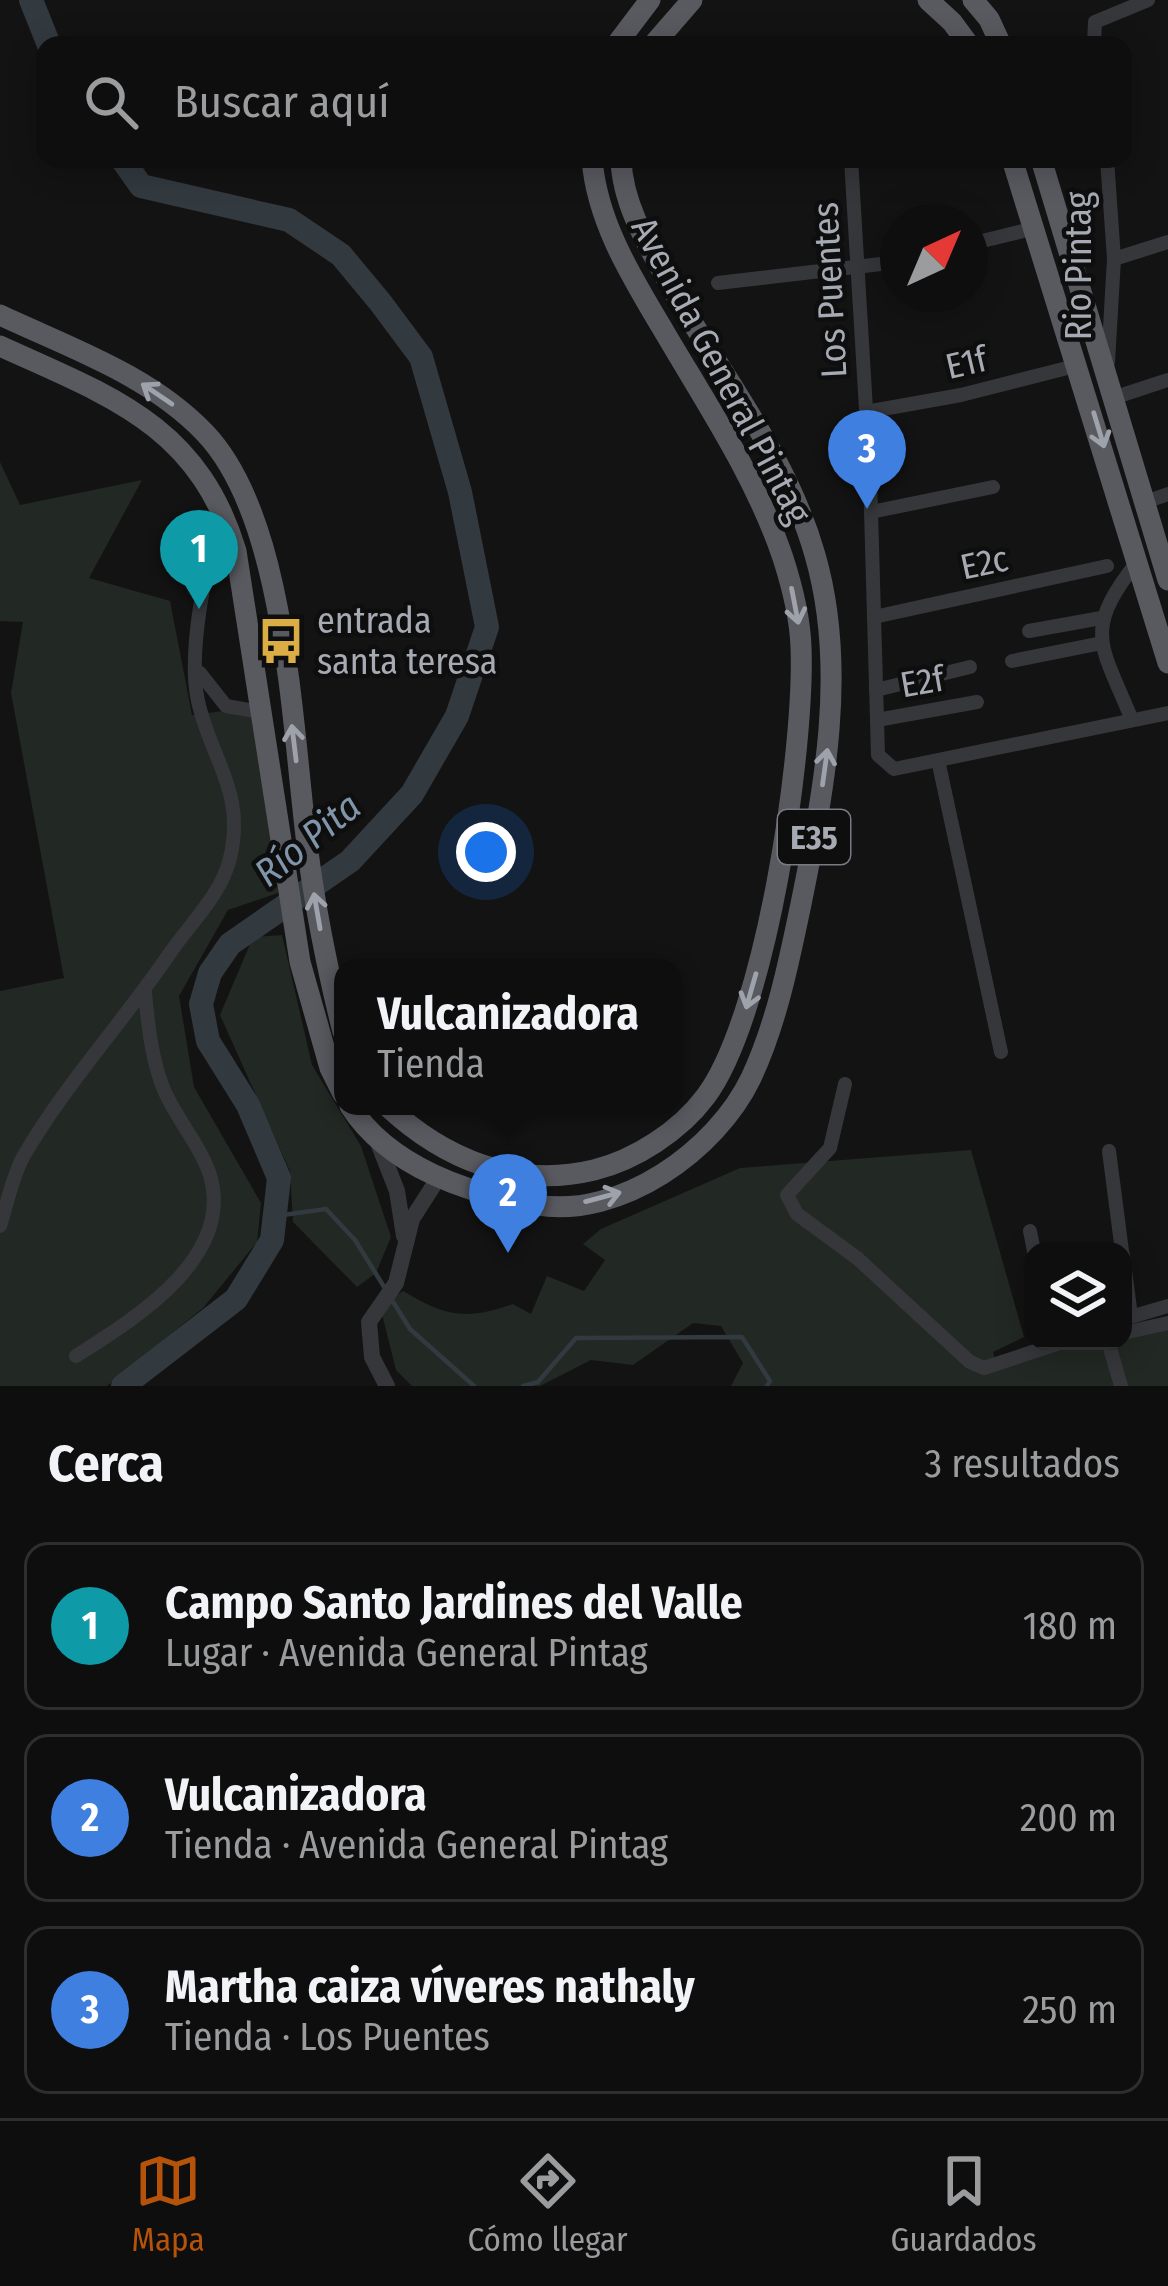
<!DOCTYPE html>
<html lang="es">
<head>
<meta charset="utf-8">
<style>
	:root { --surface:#0e0e0f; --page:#1c1c1d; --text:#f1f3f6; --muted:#9b9c9e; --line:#2e2e2f; --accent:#b45309 }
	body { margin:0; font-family:"Fira Sans Condensed",sans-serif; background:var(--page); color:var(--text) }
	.controls { position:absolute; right:36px; bottom:36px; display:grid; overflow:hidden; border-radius:24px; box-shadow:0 6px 30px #0003 }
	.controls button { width:108px; height:108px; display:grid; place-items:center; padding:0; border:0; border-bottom:3px solid var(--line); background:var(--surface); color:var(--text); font:60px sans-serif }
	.compass { position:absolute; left:880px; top:204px; width:108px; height:108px; border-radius:50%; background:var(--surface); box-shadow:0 6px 30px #0003; rotate:44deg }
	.you { position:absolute; left:486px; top:852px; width:42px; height:42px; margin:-30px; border:9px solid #fff; border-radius:50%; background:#1a73e8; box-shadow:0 0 0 18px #1a73e833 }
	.badge { display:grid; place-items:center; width:78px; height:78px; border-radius:50%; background:var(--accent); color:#fff; font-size:39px; font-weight:700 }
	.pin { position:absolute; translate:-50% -99px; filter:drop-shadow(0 3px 6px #0008) }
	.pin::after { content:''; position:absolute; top:63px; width:42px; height:36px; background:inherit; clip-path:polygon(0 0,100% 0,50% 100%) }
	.popup { position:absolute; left:334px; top:959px; width:348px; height:156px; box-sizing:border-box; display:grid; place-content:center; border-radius:24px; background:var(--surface); filter:drop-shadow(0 3px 9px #0005); font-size:39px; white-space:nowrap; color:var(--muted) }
	.popup b { font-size:45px; color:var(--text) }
	.popup::after { content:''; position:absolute; left:50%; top:100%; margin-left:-24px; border:24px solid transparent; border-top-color:var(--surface) }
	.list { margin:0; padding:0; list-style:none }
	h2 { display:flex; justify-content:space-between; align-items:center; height:156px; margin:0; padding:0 48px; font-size:51px }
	h2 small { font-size:39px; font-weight:400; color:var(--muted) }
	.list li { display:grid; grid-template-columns:78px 1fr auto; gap:36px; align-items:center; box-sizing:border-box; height:168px; margin:0 24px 24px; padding:0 24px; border:3px solid var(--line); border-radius:24px }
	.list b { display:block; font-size:45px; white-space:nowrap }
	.list p { margin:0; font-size:39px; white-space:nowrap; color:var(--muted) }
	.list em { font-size:39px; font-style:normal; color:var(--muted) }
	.icon { flex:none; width:66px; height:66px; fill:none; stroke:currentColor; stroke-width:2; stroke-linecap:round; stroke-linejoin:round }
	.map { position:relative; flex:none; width:1168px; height:1386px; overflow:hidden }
	.search { position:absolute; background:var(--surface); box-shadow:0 6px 30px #0003; left:36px; right:36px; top:36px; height:132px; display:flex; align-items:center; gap:30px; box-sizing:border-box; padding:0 42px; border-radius:24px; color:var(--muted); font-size:45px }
	.sheet { height:732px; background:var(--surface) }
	nav { display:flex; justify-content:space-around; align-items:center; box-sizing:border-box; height:168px; border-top:3px solid var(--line); background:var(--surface); font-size:33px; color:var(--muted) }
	nav a { display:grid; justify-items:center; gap:6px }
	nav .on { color:var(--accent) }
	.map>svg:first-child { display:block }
	.green { fill:#222823 }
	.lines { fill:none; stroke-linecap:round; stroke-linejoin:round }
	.stream { stroke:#32393f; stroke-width:4.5 }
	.river { stroke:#32393f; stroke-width:24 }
	.minor { stroke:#36373b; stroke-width:14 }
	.tertiary { stroke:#36373b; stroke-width:16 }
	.trunk { stroke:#595a60; stroke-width:21 }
	.oneway { stroke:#9ea2ab }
	.labels { text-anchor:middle; stroke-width:9; stroke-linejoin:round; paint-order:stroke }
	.shield { fill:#0e0e0f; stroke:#787b82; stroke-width:3 }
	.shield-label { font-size:33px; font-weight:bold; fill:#a6aab3 }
	.street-label { font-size:36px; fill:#a6aab3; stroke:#0e0e0f }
	.poi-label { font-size:36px; fill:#a6aab3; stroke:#0e0e0f; text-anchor:start }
	.water-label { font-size:39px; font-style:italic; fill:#8195aa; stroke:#0e0e0f }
</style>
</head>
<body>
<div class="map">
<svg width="1168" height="1386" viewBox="0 0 1168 1386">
	<rect width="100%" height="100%" fill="#131314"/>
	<g class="green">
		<path d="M 0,462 L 20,505 L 142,480 L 89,578 L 170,601 L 192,715 L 254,707 L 274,828 L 278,893 L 228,910 L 179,996 L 194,1087 L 261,1203 L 257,1242 L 203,1308 L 107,1386 L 0,1386 L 0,991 L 64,978 L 11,693 L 23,622 L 0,621 Z"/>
		<path d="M 282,935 L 312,1065 L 361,1146 L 391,1237 L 376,1273 L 357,1287 L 293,1222 L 290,1171 L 220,1015 L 253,937 Z"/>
		<path d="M 971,1150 L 1024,1337 L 993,1352 L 997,1367 L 1096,1341 L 1123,1341 L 1123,1334 L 1168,1322 L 1168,1386 L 731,1386 L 743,1363 L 721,1326 L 693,1323 L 633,1365 L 591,1360 L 540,1386 L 412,1386 L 396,1370 L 380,1306 L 403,1291 C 445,1316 465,1321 513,1304 L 531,1314 L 547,1276 L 584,1291 L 605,1260 L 583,1244 L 601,1229 L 740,1168 Z"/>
	</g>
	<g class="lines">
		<g class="stream">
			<path d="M 283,1215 L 326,1209 L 355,1240 L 386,1290"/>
			<path d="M 392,1300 L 410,1329 L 474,1386"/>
			<path d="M 523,1386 L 538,1382 L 576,1338 L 742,1337 L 770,1381 L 767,1386"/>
		</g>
		<g class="river">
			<path d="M 31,0 L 49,45"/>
			<path d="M 122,159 L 141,186 L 289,220 L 341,255 L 380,302 L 421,357 L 460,492 L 487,627 L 457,716 L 412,794 L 350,861 L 230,944 L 210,973 L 201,1004 L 208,1041 L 248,1105 L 279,1178 L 272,1240 L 236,1299 L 123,1386"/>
		</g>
		<g class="minor">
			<path d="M 1094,45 L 1095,22 L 1148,0"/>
			<path d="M 851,159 L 870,476 L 878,755 L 894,769 L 1168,713"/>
			<path d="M 1107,159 L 1114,259 L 1108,362"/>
			<path d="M 970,244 L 1035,228"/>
			<path d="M 1114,259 L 1168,242"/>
			<path d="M 718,283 L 898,262"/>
			<path d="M 1113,398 L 1168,380"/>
			<path d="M 866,412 L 961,395 L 1079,365"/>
			<path d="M 1145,502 L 1168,494"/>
			<path d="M 871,512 L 993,487"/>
			<path d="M 874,617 L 1107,566"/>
			<path d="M 1029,631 L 1101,618"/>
			<path d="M 1012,661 L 1102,643"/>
			<path d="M 200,673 L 226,706 L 261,712"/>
			<path d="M 876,690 L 970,667"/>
			<path d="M 877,720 L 977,702"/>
			<path d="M 1132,720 C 1101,644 1082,632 1137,562"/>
			<path d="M 938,760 L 1001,1052"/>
			<path d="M 845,1084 L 830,1148 L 787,1195 L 797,1214 L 857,1258 L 970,1362 L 984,1368 L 1066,1341"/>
			<path d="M 1109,1151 L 1122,1251"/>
			<path d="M 0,1226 C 7,1204 12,1178 23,1157 C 65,1084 125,1020 172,950 C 192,922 222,893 230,858 C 246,792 211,760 198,701 C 187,651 207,561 221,512"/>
			<path d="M 1030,1231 L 1034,1251"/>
			<path d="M 1123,1255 L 1131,1316"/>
			<path d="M 1127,1318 L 1168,1306"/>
			<path d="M 1123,1333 L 1168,1323"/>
			<path d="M 1108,1341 L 1121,1386"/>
			<path d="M 76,1356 C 134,1319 235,1258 210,1175 C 199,1142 174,1117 162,1085 C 151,1055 148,1024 145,993"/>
		</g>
		<g class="tertiary">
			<path d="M 377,1140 L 397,1191 L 404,1236"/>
			<path d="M 387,1386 L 372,1357 L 369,1322 L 396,1283 L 412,1219 L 439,1177"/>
		</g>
		<g class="trunk">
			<path d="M 928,0 L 952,22 L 969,45"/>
			<path d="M 973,0 L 989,19 L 1001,45"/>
			<path d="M 616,45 L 650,0"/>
			<path d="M 653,45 L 692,0"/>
			<path d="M 1012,159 L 1168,663"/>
			<path d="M 1041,159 L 1168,580"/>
			<path d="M 0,315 C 70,348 150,375 205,433 C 288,520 292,735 308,852 C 316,913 328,972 343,1032"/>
			<path d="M 0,346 C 110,396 198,425 236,551 L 300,962 L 330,1068 L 343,1094"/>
			<path d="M 350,1106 C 389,1167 469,1194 537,1205 C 620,1219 716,1151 751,1078 C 776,1025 789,962 801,904 C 824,790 848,669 815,555 C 786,452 716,369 665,276 C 645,241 622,201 621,159"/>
			<path d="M 387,1106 C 444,1159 515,1189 594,1170 C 635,1160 680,1131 706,1096 C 766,1015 805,750 801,647 C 800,617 792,586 783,558 C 756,478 708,406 665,333 C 633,279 597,223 592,159"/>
		</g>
	</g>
	<defs><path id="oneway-shaft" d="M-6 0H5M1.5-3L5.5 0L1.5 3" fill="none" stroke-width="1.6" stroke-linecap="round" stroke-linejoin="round" transform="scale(3)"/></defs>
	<g class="oneway">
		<use href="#oneway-shaft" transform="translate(157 394) rotate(-146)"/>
		<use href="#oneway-shaft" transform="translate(1099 430) rotate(73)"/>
		<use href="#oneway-shaft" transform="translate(795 606) rotate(79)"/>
		<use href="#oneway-shaft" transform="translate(294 743) rotate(-97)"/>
		<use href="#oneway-shaft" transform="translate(825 767) rotate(-82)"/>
		<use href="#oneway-shaft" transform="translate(317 911) rotate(-100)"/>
		<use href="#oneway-shaft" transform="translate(751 991) rotate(106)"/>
		<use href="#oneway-shaft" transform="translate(603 1197) rotate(-15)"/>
	</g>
	<defs>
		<symbol id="bus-bare" viewBox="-9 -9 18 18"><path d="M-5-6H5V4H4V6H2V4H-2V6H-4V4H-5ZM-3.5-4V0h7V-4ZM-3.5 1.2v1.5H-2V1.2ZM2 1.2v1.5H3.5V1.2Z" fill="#daad45" stroke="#0e0e0f" stroke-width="2.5" paint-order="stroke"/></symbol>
	</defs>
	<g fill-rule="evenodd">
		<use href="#bus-bare" x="248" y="608" width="66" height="66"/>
	</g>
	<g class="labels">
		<rect class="shield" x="778" y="810" width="72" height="54" rx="9"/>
		<g class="shield-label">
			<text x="814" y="849">E35</text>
		</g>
		<g class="street-label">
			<text transform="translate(1078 266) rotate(-90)" y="13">Rio Pintag</text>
			<text transform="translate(829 290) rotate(-93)" y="13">Los Puentes</text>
			<text transform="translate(966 362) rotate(-13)" y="13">E1f</text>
			<text transform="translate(722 370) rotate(62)" y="13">Avenida General Pintag</text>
			<text transform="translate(984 562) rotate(-12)" y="13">E2c</text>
			<text transform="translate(922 681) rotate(-10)" y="13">E2f</text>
		</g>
		<g class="poi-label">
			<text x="317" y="633">entrada<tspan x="317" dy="41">santa teresa</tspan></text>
		</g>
		<g class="water-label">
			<text transform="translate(307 839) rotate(-39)" y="14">Río Pita</text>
		</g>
	</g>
</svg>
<div class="controls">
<button><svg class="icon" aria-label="layers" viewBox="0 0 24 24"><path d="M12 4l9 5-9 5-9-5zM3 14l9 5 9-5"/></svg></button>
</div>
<svg class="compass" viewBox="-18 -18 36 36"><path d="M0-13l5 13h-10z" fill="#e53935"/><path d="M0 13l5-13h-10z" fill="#9b9c9e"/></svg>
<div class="you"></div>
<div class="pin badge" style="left:199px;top:609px;background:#0f9aa8">1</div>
<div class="pin badge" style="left:508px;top:1253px;background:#3f7fe0">2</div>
<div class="popup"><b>Vulcanizadora</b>Tienda</div>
<div class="pin badge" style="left:867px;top:509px;background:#3f7fe0">3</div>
<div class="search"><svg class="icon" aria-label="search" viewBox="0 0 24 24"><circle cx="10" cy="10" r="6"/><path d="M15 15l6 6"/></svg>Buscar aquí</div>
</div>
<section class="sheet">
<h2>Cerca<small>3 resultados</small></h2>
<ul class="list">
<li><span class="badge" style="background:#0f9aa8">1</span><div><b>Campo Santo Jardines del Valle</b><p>Lugar · Avenida General Pintag</p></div><em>180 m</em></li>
<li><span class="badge" style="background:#3f7fe0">2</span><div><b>Vulcanizadora</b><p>Tienda · Avenida General Pintag</p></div><em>200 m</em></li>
<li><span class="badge" style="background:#3f7fe0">3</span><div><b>Martha caiza víveres nathaly</b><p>Tienda · Los Puentes</p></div><em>250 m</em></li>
</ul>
</section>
<nav>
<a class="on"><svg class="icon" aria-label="map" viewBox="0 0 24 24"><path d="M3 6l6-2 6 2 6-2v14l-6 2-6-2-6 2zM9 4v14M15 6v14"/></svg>Mapa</a>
<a><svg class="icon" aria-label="directions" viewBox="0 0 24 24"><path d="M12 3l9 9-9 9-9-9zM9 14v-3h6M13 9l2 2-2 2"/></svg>Cómo llegar</a>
<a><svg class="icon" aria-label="saved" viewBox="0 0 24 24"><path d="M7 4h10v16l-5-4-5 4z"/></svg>Guardados</a>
</nav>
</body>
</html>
